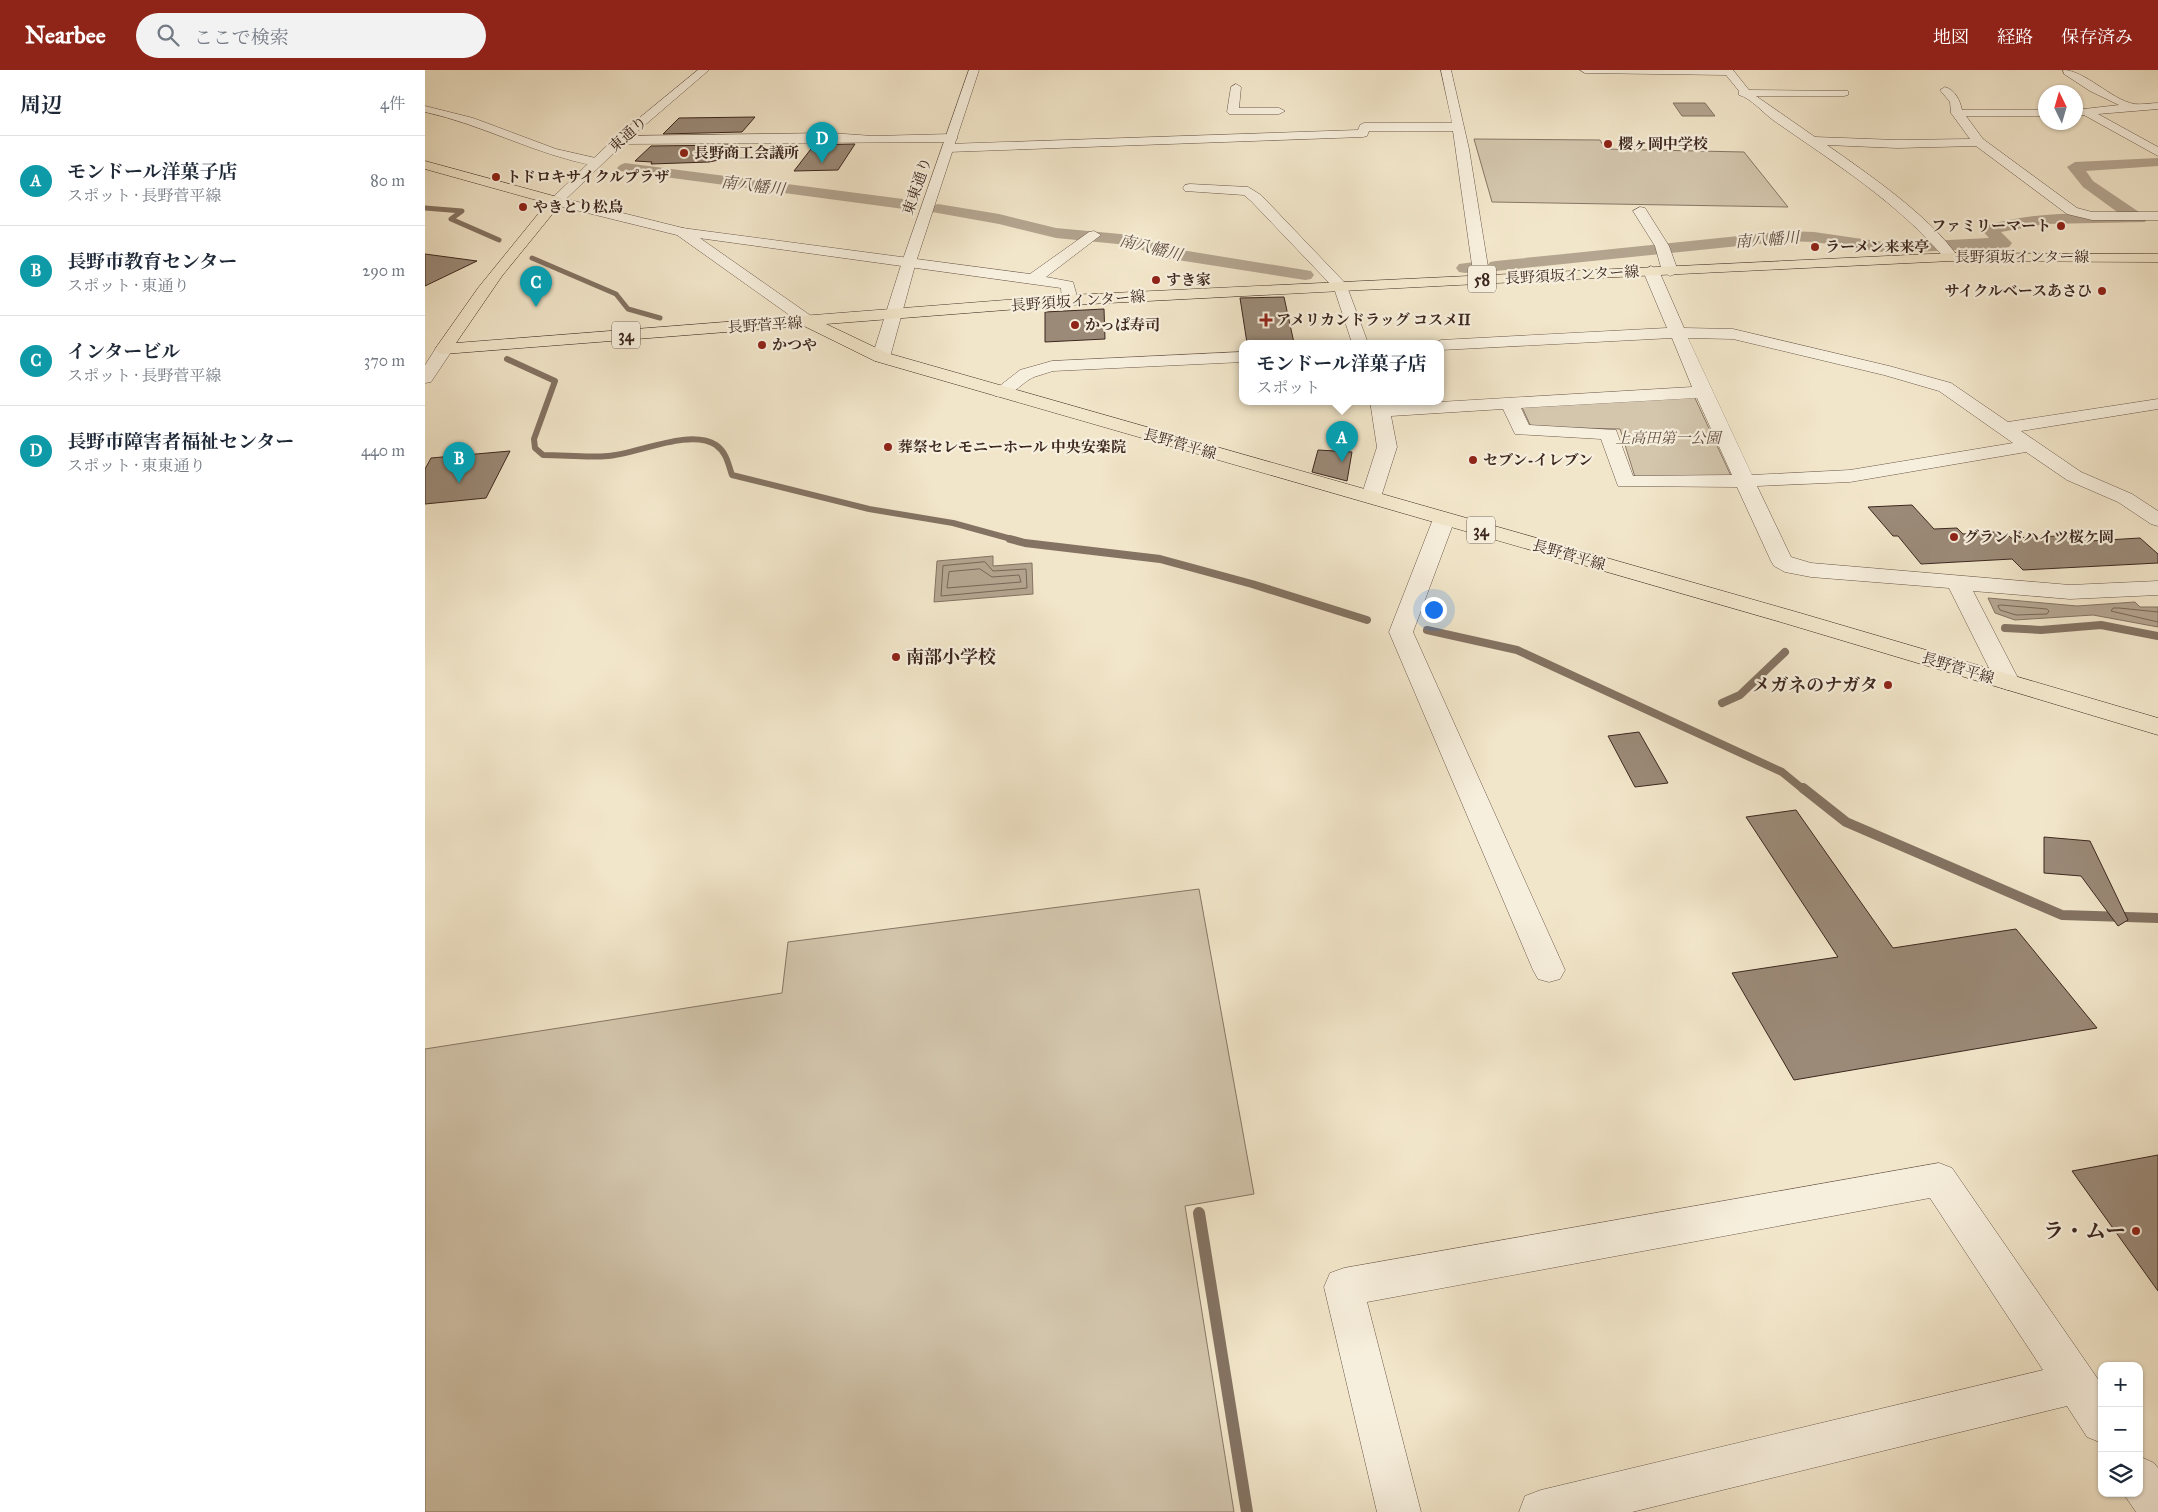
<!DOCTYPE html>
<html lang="ja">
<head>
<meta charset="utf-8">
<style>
	:root { --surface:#fff; --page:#f2f2f3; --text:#1f2937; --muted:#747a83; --line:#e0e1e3; --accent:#8f2418 }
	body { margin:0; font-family:"IM FELL Great Primer","Noto Serif JP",serif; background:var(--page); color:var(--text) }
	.controls { position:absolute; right:15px; bottom:15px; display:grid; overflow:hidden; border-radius:10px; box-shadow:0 1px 4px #0004 }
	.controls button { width:45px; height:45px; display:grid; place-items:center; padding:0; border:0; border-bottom:1px solid var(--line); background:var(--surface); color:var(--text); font:25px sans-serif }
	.compass { position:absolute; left:1613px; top:15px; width:45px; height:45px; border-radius:50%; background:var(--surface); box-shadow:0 1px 4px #0004; rotate:355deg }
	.you { position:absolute; left:1008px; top:539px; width:18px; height:18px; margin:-12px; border:4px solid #fff; border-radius:50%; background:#1a73e8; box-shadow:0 0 0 8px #1a73e833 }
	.badge { display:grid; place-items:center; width:32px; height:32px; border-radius:50%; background:var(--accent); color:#fff; font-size:16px; font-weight:700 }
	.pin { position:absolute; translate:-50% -41px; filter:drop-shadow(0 1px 2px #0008) }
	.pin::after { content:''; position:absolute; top:26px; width:18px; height:15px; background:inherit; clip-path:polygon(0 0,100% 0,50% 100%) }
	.popup { position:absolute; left:814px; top:270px; width:205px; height:65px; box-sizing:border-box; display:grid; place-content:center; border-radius:10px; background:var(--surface); filter:drop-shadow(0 1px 4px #0005); font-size:16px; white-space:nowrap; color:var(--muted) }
	.popup b { font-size:19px; color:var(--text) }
	.popup::after { content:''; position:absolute; left:50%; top:100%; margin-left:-10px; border:10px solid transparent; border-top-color:var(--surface) }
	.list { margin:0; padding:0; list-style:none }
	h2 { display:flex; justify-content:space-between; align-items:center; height:65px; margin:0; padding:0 20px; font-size:21px }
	h2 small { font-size:16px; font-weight:400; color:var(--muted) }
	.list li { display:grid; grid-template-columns:32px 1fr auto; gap:15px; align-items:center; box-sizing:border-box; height:90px; padding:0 20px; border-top:1px solid var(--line) }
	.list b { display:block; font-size:19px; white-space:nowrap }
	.list p { margin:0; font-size:16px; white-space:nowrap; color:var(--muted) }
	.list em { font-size:16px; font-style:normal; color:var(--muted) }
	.icon { flex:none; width:28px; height:28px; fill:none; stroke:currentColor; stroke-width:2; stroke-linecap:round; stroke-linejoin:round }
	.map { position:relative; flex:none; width:1733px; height:1442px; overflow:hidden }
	header { display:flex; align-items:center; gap:30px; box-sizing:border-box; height:70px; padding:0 25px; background:var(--accent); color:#fff }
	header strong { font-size:24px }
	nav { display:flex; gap:28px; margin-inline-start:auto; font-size:18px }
	.search { width:350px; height:45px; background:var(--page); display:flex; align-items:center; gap:12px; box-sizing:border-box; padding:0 18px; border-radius:28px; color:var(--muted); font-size:19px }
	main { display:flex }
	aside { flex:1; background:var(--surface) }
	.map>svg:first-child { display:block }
	.green { fill:#d3c6ad; stroke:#887666 }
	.water { fill:#b4a590; stroke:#847363 }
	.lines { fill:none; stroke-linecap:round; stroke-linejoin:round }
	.shore { stroke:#786658; stroke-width:1 }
	.stream-far4 { stroke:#847363; stroke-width:5 }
	.stream-far3 { stroke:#847363; stroke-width:6 }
	.stream-far2 { stroke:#847363; stroke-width:8 }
	.stream-far1 { stroke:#847363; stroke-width:10 }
	.stream { stroke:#847363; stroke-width:12 }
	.canal { fill:#b4a590; fill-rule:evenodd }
	.building { fill:#9b8a78; stroke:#3c271f }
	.minor-casing { stroke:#6a574a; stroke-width:1 }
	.tertiary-casing { stroke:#6a574a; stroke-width:1 }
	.primary-casing { stroke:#3c271f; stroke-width:1 }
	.minor { fill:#f7efdd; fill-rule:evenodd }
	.tertiary { fill:#f7efdd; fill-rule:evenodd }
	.primary { fill:#f2e6ca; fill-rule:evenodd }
	.poi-dot { fill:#8f2418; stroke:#f7efdd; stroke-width:2 }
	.labels { text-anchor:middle; stroke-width:4.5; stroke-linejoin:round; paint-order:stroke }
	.far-street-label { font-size:15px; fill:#3c271f; stroke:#f7efdd }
	.far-poi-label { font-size:15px; font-weight:bold; fill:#3c271f; stroke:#f7efdd; text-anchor:start }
	.far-park-label { font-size:15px; font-style:italic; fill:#624f42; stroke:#f7efdd }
	.far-water-label { font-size:16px; font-style:italic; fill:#604d41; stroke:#f7efdd }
	.shield { fill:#f7efdd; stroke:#746358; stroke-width:1 }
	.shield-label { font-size:16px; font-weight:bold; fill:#3c271f }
	.poi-label { font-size:18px; font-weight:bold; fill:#3c271f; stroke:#f7efdd; text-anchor:start }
	.near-poi-label { font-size:21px; font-weight:bold; fill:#3c271f; stroke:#f7efdd; text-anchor:end }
</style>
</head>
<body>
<header>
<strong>Nearbee</strong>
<div class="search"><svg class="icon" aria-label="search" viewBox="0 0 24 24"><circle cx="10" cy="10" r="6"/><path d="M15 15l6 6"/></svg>ここで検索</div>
<nav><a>地図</a><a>経路</a><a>保存済み</a></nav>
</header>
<main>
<aside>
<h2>周辺<small>4件</small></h2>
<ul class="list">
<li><span class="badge" style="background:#0f9aa8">A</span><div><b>モンドール洋菓子店</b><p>スポット · 長野菅平線</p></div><em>80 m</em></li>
<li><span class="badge" style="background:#0f9aa8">B</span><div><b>長野市教育センター</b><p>スポット · 東通り</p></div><em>290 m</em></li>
<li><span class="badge" style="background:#0f9aa8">C</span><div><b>インタービル</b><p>スポット · 長野菅平線</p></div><em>370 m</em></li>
<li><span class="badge" style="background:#0f9aa8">D</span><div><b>長野市障害者福祉センター</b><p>スポット · 東東通り</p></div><em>440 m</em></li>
</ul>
</aside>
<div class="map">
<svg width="1733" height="1442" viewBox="0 0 1733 1442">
	<rect width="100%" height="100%" fill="#f2e6ca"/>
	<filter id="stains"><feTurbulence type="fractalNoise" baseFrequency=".004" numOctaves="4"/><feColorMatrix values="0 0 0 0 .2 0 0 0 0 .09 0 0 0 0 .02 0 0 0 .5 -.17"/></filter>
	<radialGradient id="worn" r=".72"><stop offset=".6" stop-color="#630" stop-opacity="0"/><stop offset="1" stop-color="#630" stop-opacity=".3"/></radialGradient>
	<g class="green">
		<path d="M 1049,69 L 1175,70 L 1180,79 L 1319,82 L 1363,137 L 1067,132 Z"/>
		<path d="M 1269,326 L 1307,408 L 1210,407 L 1195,359 L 1106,357 L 1096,335 Z"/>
		<path d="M 774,819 L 829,1124 L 760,1136 L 809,1442 L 0,1442 L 0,979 L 357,923 L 363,872 Z"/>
	</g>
	<g class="water">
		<path d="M 1248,33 L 1280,33 L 1290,46 L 1257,46 Z"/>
		<path d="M 568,486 L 568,496 L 607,493 L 608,524 L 509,532 L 512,491 Z"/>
		<path d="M 1563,528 L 1652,536 L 1710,532 L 1715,537 L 1733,537 L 1733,557 L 1668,545 L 1590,550 L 1570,543 Z"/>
	</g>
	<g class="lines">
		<g class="shore">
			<path d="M 560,492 L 568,501 L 601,499 L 602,518 L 516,526 L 518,496 Z"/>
			<path d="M 555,499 L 567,507 L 594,505 L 596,512 L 522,518 L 524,502 Z"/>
			<path d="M 1576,535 L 1622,539 L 1624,541 L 1622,544 L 1591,545 L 1575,540 L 1573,536 Z"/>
			<path d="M 1733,542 L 1694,538 L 1688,538 L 1686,541 L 1733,552"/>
		</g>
		<g class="stream-far4">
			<path d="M 0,138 L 37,141 L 26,149 L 74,170"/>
			<path d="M 107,188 L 191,224 L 203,239 L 235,248"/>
		</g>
		<path class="stream-far3" d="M 82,289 L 130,311 L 109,369 L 110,378 L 118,385 C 140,385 161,388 183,386 C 212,384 265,358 291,375 C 302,383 303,394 307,405 L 444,439 L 528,453 L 590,470"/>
		<g class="stream-far2">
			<path d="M 585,469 L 600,473 L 735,489 L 827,514 L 942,550"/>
			<path d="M 1580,558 L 1616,560 L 1676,555 L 1733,566"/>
			<path d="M 1002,560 L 1092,580 L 1357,702 L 1379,720"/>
			<path d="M 1297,633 L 1315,625 L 1360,582"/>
		</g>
		<path class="stream-far1" d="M 1378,718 L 1421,752 L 1637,845 L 1733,848"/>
		<path class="stream" d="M 774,1143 L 822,1442"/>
		<g class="canal">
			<path d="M 1733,88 L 1733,96 L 1661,101 L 1668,111 L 1720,146 L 1722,149 L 1720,152 L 1620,154 L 1576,162 L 1587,173 L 1584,177 L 1578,178 L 1465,183 L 1389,172 L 1362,171 L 1071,201 L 1065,200 L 1062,196 L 1065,192 L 1071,191 L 1362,161 L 1389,162 L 1465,173 L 1564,168 L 1557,160 L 1559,156 C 1604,143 1648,142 1695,144 L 1658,117 L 1642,97 L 1650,92 Z"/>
			<path d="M 200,93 L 486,130 L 494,135 L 486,140 L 195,101 L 192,98 L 195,95 Z"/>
			<path d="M 513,134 L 574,144 L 631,158 L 706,165 L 744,178 L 880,200 L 886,201 L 889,205 L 886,209 L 880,210 L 740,188 L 703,175 L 631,168 L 574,154 L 507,142 L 505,139 L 507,136 Z"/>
			<path d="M 1049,192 L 1055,193 L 1058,197 L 1055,201 L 1040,203 L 1034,202 L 1031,198 L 1034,194 Z"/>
		</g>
	</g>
	<g class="building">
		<path d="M 330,47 L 317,62 L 238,64 L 254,48 Z"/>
		<path d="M 430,74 L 413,100 L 369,101 L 389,75 Z"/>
		<path d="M 306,75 L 294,90 L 284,92 L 226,94 L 227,92 L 210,91 L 226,76 Z"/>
		<path d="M 0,184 L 52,191 L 0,216 Z"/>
		<path d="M 859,227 L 869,273 L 822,273 L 815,228 Z"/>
		<path d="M 679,239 L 680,269 L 620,272 L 620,242 Z"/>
		<path d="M 893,380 L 927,382 L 922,411 L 887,402 Z"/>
		<path d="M 85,381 L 61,428 L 0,434 L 0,399 L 6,388 Z"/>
		<path d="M 1487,435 L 1509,459 L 1532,458 L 1538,464 L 1570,462 L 1572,465 L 1582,464 L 1586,468 L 1658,465 L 1665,471 L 1715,468 L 1733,484 L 1733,493 L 1598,500 L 1587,489 L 1496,494 L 1473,466 L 1468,466 L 1443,437 Z"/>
		<path d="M 1214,662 L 1243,713 L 1210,717 L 1183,666 Z"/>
		<path d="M 1371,740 L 1468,878 L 1591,859 L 1672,958 L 1369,1010 L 1307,903 L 1413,887 L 1321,747 Z"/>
		<path d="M 1619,767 L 1665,771 L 1703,850 L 1693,856 L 1656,806 L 1619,803 Z"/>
		<path d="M 1733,1085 L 1733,1221 L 1647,1101 Z"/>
	</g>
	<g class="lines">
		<defs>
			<g id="minor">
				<path d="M 1016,0 L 1026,0 L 1044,79 L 1065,209 L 1057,214 L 1049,209 L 1028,61 L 944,61 L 942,66 L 938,67 L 523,82 L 517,78 L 523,74 L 933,60 L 935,55 L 939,53 L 1027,53 Z"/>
				<path d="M 1155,0 L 1308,0 L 1324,20 L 1423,21 L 1423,25 L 1419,26 L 1331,26 L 1390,67 L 1472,70 L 1545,69 L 1526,43 L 1525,32 L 1515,20 L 1520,17 C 1530,20 1535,30 1537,40 L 1620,40 L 1620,46 L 1541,46 L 1558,69 L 1652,138 L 1667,142 L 1733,142 L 1733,150 L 1667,150 L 1642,144 L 1551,76 L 1472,78 L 1402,75 C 1442,103 1506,147 1533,187 L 1531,190 L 1521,190 C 1474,133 1408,92 1348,50 C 1338,43 1326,28 1314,25 L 1314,21 L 1301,5 L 1160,3 Z"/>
				<path d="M 1638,0 C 1660,0 1685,29 1709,34 C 1716,35 1726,33 1733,33 L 1733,39 L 1673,44 L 1733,77 L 1733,86 L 1659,45 L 1650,46 L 1650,40 L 1694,35 L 1665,21 L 1639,4 Z"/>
				<path d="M 811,14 L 816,17 L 814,38 L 854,38 L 860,41 L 854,44 L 804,44 L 802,42 L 806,17 Z"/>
				<path d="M 0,36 L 48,48 L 131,79 L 175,89 L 177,92 L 171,96 C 111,85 59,55 0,42 Z"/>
				<path d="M 405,63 L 448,66 L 527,64 L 533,68 L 527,72 L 195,74 L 189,70 L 195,66 Z"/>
				<path d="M 765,114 L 823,117 L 836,125 L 921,214 L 943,273 L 927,273 L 909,218 L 826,131 L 819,125 L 760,121 L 758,118 L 760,115 Z"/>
				<path d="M 1215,137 L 1220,138 L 1244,176 L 1253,201 L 1250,204 L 1245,206 L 1237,201 L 1230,176 L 1208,141 Z"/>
				<path d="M 257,158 L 605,204 L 664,162 L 669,161 L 676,165 L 621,207 L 648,212 L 653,230 L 645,235 L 637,230 L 636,218 L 252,165 L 250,162 Z"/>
				<path d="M 1226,196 L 1234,201 L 1259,258 L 1308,259 L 1464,296 L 1526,313 L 1583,352 L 1733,329 L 1733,339 L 1596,361 L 1656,402 L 1707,424 L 1733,441 L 1733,456 L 1726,454 L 1693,432 L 1642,410 L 1601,382 L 1425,412 L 1332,416 L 1366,487 L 1386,493 L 1645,515 L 1733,511 L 1733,525 L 1645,529 L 1548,521 L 1595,612 L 1592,617 L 1583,620 L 1574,617 L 1571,612 L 1524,518 L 1386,507 L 1360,502 L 1349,496 L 1346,491 L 1312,417 L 1193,416 L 1176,369 L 1090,364 L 1078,339 L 966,346 L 972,377 L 956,427 L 953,431 L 946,433 L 939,431 L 936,427 L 952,377 L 945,331 L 963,331 L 964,335 L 1267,317 L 1247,268 L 1016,280 L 1016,273 L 1009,273 L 1016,270 L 1242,258 L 1218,201 ZM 1263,268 L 1308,269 L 1459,305 L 1514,321 L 1588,373 L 1425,400 L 1327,405 ZM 1272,328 L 1307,405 L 1208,406 L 1191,360 L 1104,355 L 1096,338 Z"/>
				<path d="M 818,282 L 818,292 L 628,301 C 622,303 615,305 609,307 C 595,313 586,330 570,326 L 567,322 L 595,300 L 627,291 Z"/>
				<path d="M 1019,443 L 1026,445 L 1030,449 L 988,562 L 1140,900 L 1135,909 L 1124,912 L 1113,909 L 1108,900 L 964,562 L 1008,449 L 1012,445 Z"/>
				<path d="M 1514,1093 L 1527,1098 L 1677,1315 L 1677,1373 L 1662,1367 L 1642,1336 L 1207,1442 L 1094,1442 L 1100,1426 L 1116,1420 L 1618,1300 L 1505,1128 L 942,1232 L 996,1442 L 952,1442 L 899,1217 L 905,1203 L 919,1198 Z"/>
				<path d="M 1714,1386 L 1729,1393 L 1733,1398 L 1733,1442 L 1711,1442 L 1698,1423 L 1714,1423 Z"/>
			</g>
			<g id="tertiary">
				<path d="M 273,0 L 284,0 L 199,73 L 141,129 L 262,159 L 389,248 L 391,251 L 389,254 L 377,254 L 252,165 L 126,134 L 124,131 L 191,67 Z"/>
				<path d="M 544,0 L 554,0 L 491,192 L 465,287 L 462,291 L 450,291 L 447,287 L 477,192 Z"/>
				<path d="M 19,274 L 25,275 L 28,279 L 6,312 L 0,313 L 0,295 L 13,275 Z"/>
			</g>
			<path id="primary" d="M 0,91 L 136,128 L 138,131 L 77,206 L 31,273 L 645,225 L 1526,183 L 1733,184 L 1733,192 L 1526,191 L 1130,210 L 645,235 L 401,254 L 462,283 L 1375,543 L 1733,648 L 1733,665 L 1359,553 L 450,291 L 379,256 L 19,284 L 13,283 L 10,279 L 53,218 L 122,133 L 0,99 Z"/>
		</defs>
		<use href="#minor" class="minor-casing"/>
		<use href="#tertiary" class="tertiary-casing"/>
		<use href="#primary" class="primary-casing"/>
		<use href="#minor" class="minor"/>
		<use href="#tertiary" class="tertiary"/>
		<use href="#primary" class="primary"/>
	</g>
	<g class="poi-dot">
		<circle cx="1183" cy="74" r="5"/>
		<circle cx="259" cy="83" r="5"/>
		<circle cx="71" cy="107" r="5"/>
		<circle cx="98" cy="137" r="5"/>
		<circle cx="1636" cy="156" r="5"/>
		<circle cx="1390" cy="177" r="5"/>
		<circle cx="731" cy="210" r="5"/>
		<circle cx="1677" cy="221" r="5"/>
		<path d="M838.5 242.5h5v5h5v5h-5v5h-5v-5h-5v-5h5z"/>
		<circle cx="650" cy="255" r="5"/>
		<circle cx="337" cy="275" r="5"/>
		<circle cx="463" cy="377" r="5"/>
		<circle cx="1048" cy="390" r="5"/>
		<circle cx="1529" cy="467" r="5"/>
		<circle cx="471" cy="587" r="5"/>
		<circle cx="1463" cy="615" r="5"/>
		<circle cx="1711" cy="1161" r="5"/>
	</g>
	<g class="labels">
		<g class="far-street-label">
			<text transform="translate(203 64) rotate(-42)" y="5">東通り</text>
			<text transform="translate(492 116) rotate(-71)" y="5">東東通り</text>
			<text x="1597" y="192">長野須坂インター線</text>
			<text transform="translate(1147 205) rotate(-3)" y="5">長野須坂インター線</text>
			<text transform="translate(653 231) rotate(-4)" y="5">長野須坂インター線</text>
			<text transform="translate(340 255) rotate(-4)" y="5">長野菅平線</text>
			<text transform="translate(755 374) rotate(16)" y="5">長野菅平線</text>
			<text transform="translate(1144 485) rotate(16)" y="5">長野菅平線</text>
			<text transform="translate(1533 598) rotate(17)" y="5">長野菅平線</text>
		</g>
		<g class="far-poi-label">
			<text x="1193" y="79">櫻ヶ岡中学校</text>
			<text x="269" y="88">長野商工会議所</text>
			<text x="81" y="112">トドロキサイクルプラザ</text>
			<text x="108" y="142">やきとり松鳥</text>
			<text x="1626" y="161" text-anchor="end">ファミリーマート</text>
			<text x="1400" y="182">ラーメン来来亭</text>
			<text x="741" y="215">すき家</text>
			<text x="1667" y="226" text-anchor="end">サイクルベースあさひ</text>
			<text x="851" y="255">アメリカンドラッグ コスメII</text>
			<text x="660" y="260">かっぱ寿司</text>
			<text x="347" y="280">かつや</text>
			<text x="473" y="382">葬祭セレモニーホール 中央安楽院</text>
			<text x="1058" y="395">セブン-イレブン</text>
			<text x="1539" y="472">グランドハイツ桜ケ岡</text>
		</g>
		<g class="far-park-label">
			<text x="1243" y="373">上高田第一公園</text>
		</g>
		<g class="far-water-label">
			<text transform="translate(328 115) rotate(7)" y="6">南八幡川</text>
			<text transform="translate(1342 169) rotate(-4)" y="6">南八幡川</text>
			<text transform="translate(726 177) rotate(14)" y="6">南八幡川</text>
		</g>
		<g class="shield">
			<rect x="1043" y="195.5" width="28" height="27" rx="4"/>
			<rect x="187" y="251.5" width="28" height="27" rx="4"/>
			<rect x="1042" y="446.5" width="28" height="27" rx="4"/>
		</g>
		<g class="shield-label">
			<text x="1057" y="215">58</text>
			<text x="201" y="271">34</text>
			<text x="1056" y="466">34</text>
		</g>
		<g class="poi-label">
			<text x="481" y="593">南部小学校</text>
			<text x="1453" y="621" text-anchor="end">メガネのナガタ</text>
		</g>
		<g class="near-poi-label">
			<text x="1701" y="1168">ラ・ムー</text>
		</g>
	</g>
	<rect width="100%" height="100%" filter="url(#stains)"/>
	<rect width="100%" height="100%" fill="url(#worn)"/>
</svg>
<div class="controls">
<button>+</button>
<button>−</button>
<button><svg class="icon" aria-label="layers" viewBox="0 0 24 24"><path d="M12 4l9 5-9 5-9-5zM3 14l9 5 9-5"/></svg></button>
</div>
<svg class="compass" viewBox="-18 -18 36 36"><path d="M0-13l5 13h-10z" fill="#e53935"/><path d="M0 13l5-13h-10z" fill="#747a83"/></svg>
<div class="you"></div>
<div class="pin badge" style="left:917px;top:392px;background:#0f9aa8">A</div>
<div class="popup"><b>モンドール洋菓子店</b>スポット</div>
<div class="pin badge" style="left:34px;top:413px;background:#0f9aa8">B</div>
<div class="pin badge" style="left:111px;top:237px;background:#0f9aa8">C</div>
<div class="pin badge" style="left:397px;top:93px;background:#0f9aa8">D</div>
</div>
</main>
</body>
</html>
